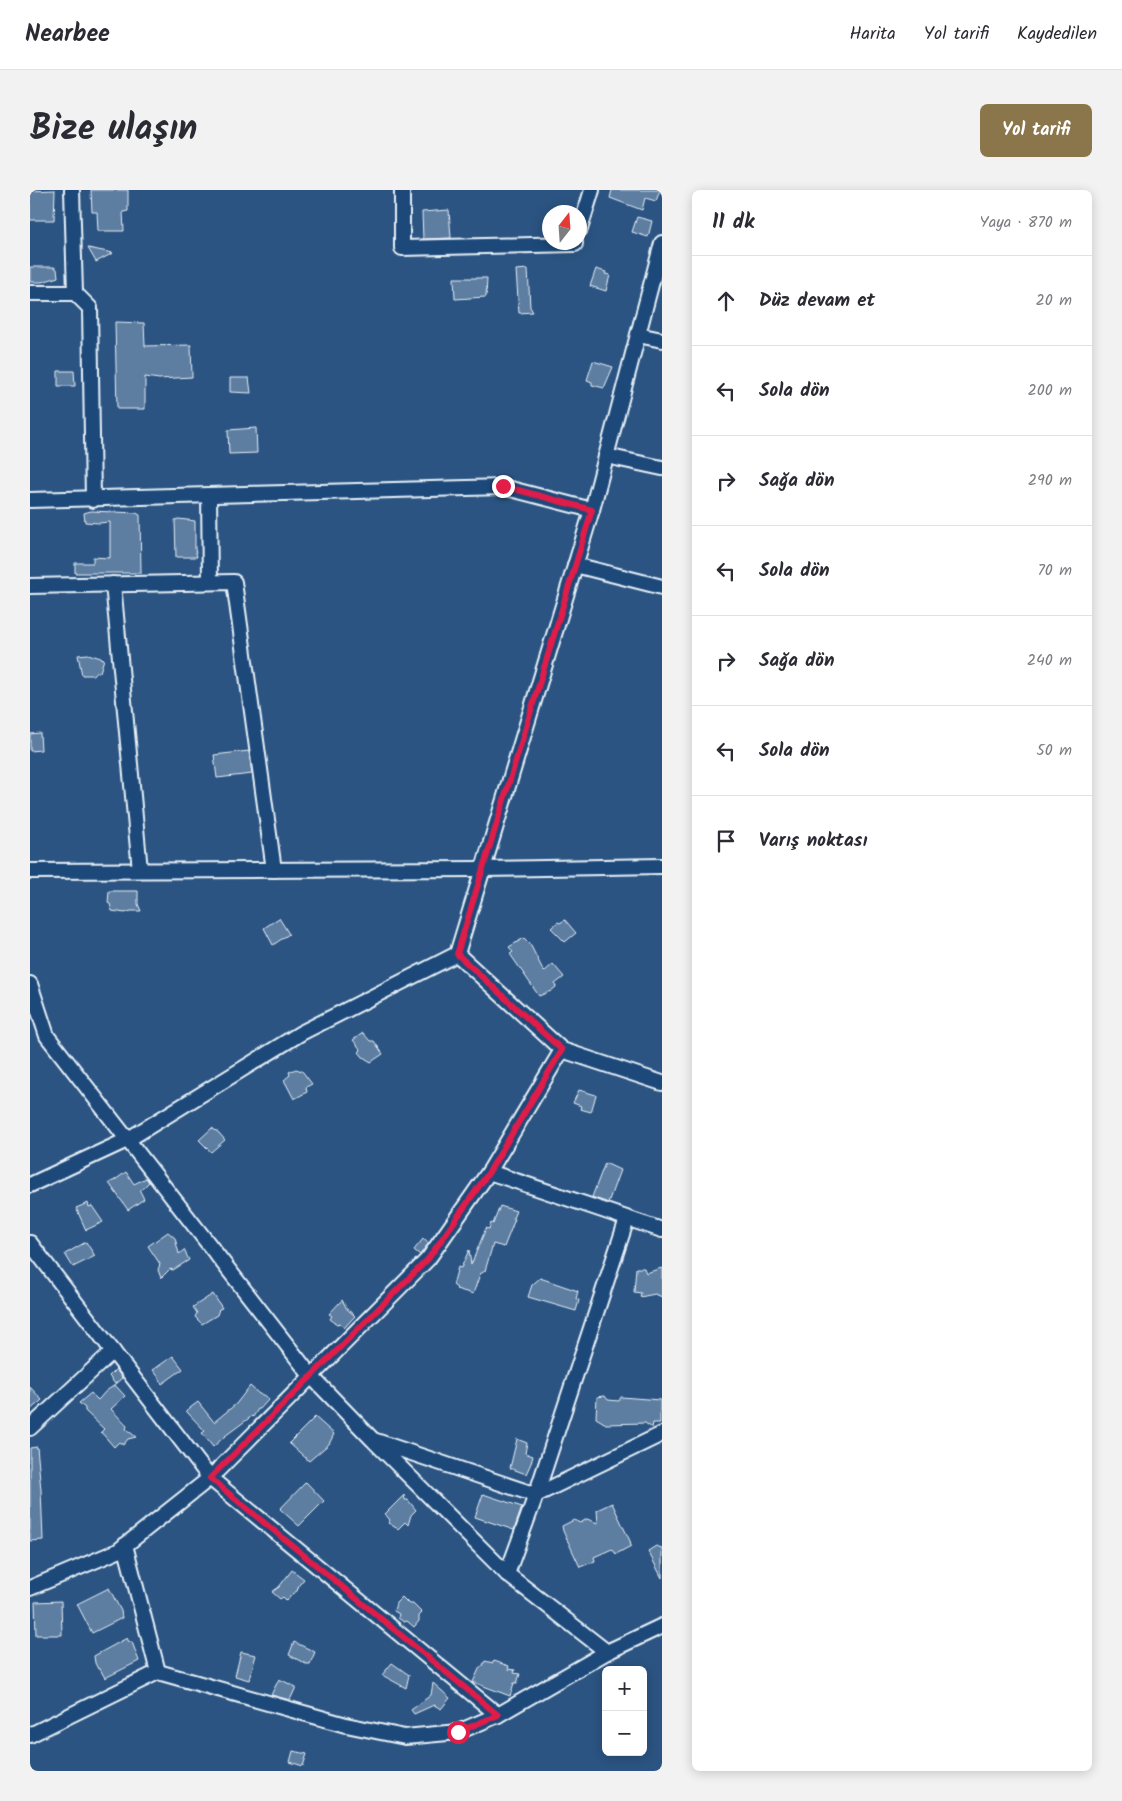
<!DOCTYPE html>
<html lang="tr">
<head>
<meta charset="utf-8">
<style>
	:root { --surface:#fff; --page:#f2f2f3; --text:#2b2b33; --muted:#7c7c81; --line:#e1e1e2; --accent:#8a764a }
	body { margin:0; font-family:Kalam,sans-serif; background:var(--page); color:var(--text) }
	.controls { position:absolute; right:15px; bottom:15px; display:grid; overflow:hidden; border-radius:8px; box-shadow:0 2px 12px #0003 }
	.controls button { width:45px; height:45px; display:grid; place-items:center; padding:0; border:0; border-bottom:1px solid var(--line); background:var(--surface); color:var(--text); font:25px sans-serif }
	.compass { position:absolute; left:512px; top:15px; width:45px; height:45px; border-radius:50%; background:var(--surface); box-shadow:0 2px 12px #0003; rotate:17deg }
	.stop { position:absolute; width:15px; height:15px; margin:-11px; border:4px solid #e11d48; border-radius:50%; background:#fff }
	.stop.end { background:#e11d48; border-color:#fff; box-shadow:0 1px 5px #0008 }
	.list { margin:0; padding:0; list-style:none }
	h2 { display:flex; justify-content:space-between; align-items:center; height:65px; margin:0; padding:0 20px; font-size:21px }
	h2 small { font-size:16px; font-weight:400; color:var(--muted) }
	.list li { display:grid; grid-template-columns:32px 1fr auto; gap:15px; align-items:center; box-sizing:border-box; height:90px; padding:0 20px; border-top:1px solid var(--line) }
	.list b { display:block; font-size:19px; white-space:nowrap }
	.list em { font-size:16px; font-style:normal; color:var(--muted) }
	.icon { flex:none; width:28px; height:28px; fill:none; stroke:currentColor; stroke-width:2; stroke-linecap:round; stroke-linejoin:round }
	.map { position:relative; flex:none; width:632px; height:1581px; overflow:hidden; border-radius:8px }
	header { display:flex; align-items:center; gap:30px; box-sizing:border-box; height:70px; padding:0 25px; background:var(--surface); border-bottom:1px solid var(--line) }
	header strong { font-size:24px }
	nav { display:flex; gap:28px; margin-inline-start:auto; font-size:18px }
	.intro { display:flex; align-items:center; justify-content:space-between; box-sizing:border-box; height:120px; padding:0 30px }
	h1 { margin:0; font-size:35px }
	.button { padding:12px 22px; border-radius:8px; background:var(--accent); color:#fff; font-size:18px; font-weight:700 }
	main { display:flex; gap:30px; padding:0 30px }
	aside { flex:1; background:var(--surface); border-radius:8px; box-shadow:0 2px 12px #0003 }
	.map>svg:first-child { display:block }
	.building { fill:#5d7da1; stroke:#e8f1f8 }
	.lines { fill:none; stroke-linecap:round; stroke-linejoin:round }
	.minor-casing { stroke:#e8f1f8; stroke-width:18 }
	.minor { stroke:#1f4a7a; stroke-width:14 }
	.route { stroke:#e11d48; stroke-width:6 }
</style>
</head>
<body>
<header>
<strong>Nearbee</strong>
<nav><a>Harita</a><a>Yol tarifi</a><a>Kaydedilen</a></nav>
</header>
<div class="intro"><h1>Bize ulaşın</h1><a class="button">Yol tarifi</a></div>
<main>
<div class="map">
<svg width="632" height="1581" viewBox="0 0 632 1581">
	<rect width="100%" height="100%" fill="#2b5482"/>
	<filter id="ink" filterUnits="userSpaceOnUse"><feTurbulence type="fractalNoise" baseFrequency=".02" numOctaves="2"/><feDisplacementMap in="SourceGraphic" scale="10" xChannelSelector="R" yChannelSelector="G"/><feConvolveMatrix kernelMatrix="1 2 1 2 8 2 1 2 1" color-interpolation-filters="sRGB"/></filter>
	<g filter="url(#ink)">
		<g class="building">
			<path d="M 25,0 L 24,30 L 0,30 L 0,1 Z"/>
			<path d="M 61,0 L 98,0 L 98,21 L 93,22 L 94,41 L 68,41 L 67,22 L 62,22 Z"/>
			<path d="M 582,0 L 630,0 L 626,11 L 615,8 L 612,20 L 580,8 Z"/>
			<path d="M 419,20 L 421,48 L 393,49 L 392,22 Z"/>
			<path d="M 607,27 L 622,31 L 618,47 L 602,42 Z"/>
			<path d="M 58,58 L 83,63 L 66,72 Z"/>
			<path d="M 0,77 L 24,77 L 27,79 L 28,87 L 12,92 L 0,92 Z"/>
			<path d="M 498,79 L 500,117 L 503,122 L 489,123 L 486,80 Z"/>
			<path d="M 566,79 L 576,82 L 575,84 L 580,85 L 576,101 L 560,96 Z"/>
			<path d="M 424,88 L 457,88 L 456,107 L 425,109 Z"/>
			<path d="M 85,132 L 114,133 L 115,156 L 161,155 L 162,187 L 129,189 L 115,187 L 115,219 L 87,219 Z"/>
			<path d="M 563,171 L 583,177 L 574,198 L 562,195 L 562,192 L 557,190 Z"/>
			<path d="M 28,181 L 44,181 L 45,196 L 28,196 Z"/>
			<path d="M 200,188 L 219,188 L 221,203 L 200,202 Z"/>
			<path d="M 226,238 L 227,263 L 199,264 L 198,240 Z"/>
			<path d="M 61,321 L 106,323 L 110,325 L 111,383 L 45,383 L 45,373 L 63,373 L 63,367 L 80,368 L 80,332 L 69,333 L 55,332 L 54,323 Z"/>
			<path d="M 149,329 L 165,331 L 165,359 L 167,367 L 146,367 L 145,330 Z"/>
			<path d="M 58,464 L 74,469 L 70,482 L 66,482 L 64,485 L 52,485 L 48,465 Z"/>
			<path d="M 10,543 L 11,560 L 0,561 L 0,544 Z"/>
			<path d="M 219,561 L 222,584 L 187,588 L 184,565 Z"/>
			<path d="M 79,701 L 108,701 L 108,714 L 111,721 L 101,721 L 95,723 L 82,721 L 80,714 L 78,713 Z"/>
			<path d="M 249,728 L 259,744 L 243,755 L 234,738 Z"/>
			<path d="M 535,730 L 546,743 L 535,752 L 521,738 L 528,732 L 530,733 Z"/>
			<path d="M 494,748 L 500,754 L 514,782 L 523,774 L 534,787 L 525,794 L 526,797 L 521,801 L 509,806 L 480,764 L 483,762 L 479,757 Z"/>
			<path d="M 333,843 L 340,851 L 344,851 L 353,864 L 341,872 L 333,867 L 329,862 L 331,860 L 323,850 Z"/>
			<path d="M 266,879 L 272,881 L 282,894 L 276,897 L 277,902 L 264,909 L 254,890 L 260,885 L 259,882 Z"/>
			<path d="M 549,900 L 566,905 L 561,922 L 550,919 L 551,916 L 543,913 Z"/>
			<path d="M 182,938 L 189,943 L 195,950 L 181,962 L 169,950 Z"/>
			<path d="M 575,973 L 590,980 L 578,1013 L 562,1007 Z"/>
			<path d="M 96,982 L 104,994 L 116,988 L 119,992 L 110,1001 L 114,1009 L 98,1020 L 79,993 L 85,990 Z"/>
			<path d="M 58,1013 L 59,1017 L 62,1016 L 73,1032 L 56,1040 L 46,1018 Z"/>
			<path d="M 470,1016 L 486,1021 L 483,1028 L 485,1029 L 474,1057 L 463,1054 L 455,1081 L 450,1084 L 443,1104 L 426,1099 L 427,1098 L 423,1095 L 428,1077 L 431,1078 L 439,1060 L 441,1075 L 456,1038 L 459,1039 L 461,1033 L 463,1034 Z"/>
			<path d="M 138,1042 L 145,1048 L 149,1064 L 154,1060 L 159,1070 L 143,1080 L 140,1079 L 131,1088 L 128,1080 L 130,1074 L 118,1056 Z"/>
			<path d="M 393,1049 L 399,1053 L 390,1065 L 384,1060 Z"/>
			<path d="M 56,1052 L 65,1066 L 43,1077 L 35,1064 Z"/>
			<path d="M 606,1078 L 614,1078 L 616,1083 L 632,1078 L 632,1107 L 625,1104 L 610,1107 L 611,1103 L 604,1102 Z"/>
			<path d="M 510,1088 L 548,1101 L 546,1109 L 549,1110 L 546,1121 L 498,1107 L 502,1095 Z"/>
			<path d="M 183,1104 L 192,1118 L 189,1119 L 187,1125 L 172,1134 L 165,1127 L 167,1123 L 163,1117 Z"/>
			<path d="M 312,1110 L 317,1119 L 325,1126 L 314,1138 L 310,1133 L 307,1134 L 304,1132 L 300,1129 L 302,1126 L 299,1124 Z"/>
			<path d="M 143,1166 L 153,1179 L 132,1194 L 130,1189 L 123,1180 Z"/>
			<path d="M 86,1179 L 92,1188 L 85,1194 L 79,1186 Z"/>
			<path d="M 85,1195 L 95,1206 L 81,1219 L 97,1236 L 96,1239 L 106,1247 L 98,1249 L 93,1255 L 89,1252 L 84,1257 L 71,1242 L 74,1239 L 55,1221 L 55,1218 L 49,1213 L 61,1203 L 68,1210 L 76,1201 Z"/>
			<path d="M 220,1196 L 229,1204 L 233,1205 L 239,1209 L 230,1219 L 228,1219 L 223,1227 L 222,1226 L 195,1246 L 183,1257 L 172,1243 L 175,1241 L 156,1221 L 168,1212 L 184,1232 L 206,1214 Z"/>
			<path d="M 0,1197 L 12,1210 L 0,1220 Z"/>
			<path d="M 575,1206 L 578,1210 L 589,1211 L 591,1207 L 630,1210 L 630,1233 L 623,1233 L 622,1238 L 615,1233 L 576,1234 L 566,1228 L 567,1207 Z"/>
			<path d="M 285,1227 L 304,1244 L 299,1254 L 279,1271 L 259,1253 Z"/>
			<path d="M 487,1249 L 497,1253 L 495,1263 L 503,1266 L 501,1273 L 496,1284 L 480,1278 Z"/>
			<path d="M 7,1257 L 11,1300 L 13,1350 L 0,1351 L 0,1258 Z"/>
			<path d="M 276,1292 L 294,1311 L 269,1336 L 250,1319 Z"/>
			<path d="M 453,1304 L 492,1317 L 484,1340 L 445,1327 Z"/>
			<path d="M 374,1305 L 375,1310 L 378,1310 L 386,1320 L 381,1325 L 378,1335 L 375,1332 L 368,1339 L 358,1333 L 360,1330 L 355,1324 Z"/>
			<path d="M 582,1313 L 600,1351 L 601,1356 L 586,1364 L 582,1359 L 564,1367 L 565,1371 L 550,1377 L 533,1341 L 532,1336 L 544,1330 L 550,1333 L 557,1329 L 568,1333 L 567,1320 Z"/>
			<path d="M 626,1356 L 632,1358 L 632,1388 L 618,1361 Z"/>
			<path d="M 262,1380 L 274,1389 L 269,1395 L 267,1401 L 262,1404 L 257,1411 L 253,1407 L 250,1409 L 242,1402 L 249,1397 Z"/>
			<path d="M 79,1398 L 91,1421 L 92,1428 L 62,1443 L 47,1414 Z"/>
			<path d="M 372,1407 L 379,1414 L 383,1414 L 392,1423 L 389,1426 L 389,1431 L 384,1437 L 377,1431 L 374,1432 L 368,1428 L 369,1424 L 364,1421 L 366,1413 Z"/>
			<path d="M 31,1411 L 32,1445 L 6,1445 L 5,1412 Z"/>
			<path d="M 97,1448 L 99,1452 L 102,1452 L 109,1471 L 75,1488 L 70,1479 L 68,1479 L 65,1473 L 64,1466 Z"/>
			<path d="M 264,1452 L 285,1462 L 280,1474 L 276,1474 L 259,1465 Z"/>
			<path d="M 211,1462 L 226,1465 L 219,1490 L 205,1486 Z"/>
			<path d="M 455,1471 L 463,1473 L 464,1471 L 479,1476 L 478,1479 L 485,1480 L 484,1483 L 490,1484 L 487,1493 L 484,1493 L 480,1506 L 443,1492 L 450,1477 L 452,1477 Z"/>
			<path d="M 362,1473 L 379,1485 L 376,1498 L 352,1485 Z"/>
			<path d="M 249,1489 L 266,1497 L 260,1510 L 241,1505 Z"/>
			<path d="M 403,1493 L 420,1508 L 411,1519 L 404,1515 L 384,1524 L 381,1520 L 401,1505 Z"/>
			<path d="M 263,1561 L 277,1564 L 273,1576 L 260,1572 Z"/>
		</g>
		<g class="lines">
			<defs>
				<g id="minor">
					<path d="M 42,0 L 45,103 L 60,118 L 63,310"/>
					<path d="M 372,0 L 372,58 L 545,54 L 545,52"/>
					<path d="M 550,39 L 562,0"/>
					<path d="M 0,103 L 45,103"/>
					<path d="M 608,145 L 632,150"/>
					<path d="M 576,266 L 632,278"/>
					<path d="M 179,305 L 180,392"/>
					<path d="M 0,310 L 473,297 L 562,320"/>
					<path d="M 545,375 L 632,397"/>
					<path d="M 83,394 L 110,680"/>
					<path d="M 0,396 L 204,392 L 244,680"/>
					<path d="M 0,681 L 453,679 L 632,676"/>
					<path d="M 427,764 L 532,860 L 632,893"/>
					<path d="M 0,794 L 17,846 L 281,1186 L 343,1250 L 506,1305 L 632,1244"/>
					<path d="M 459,982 L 632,1040"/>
					<path d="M 0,995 L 97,950 L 271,843 L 427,764 L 562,320 L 632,53"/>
					<path d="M 0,1053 L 180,1288 L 468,1525"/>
					<path d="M 0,1238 L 83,1161"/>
					<path d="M 345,1252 L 477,1384 L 577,1462 L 632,1436"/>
					<path d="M 95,1355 L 128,1482"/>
					<path d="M 477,1384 L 506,1305 L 597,1029"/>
					<path d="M 0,1398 L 88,1361 L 180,1288 L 398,1069 L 459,982 L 532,860"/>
					<path d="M 0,1545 L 128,1482 L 316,1535 L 375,1547 L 428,1542 L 468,1525 L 577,1462"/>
				</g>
			</defs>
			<use href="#minor" class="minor-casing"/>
			<use href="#minor" class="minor"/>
		</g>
	</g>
	<g class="lines" filter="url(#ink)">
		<path class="route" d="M 428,1542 L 468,1525 L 180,1288 L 398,1069 L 459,982 L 532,860 L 427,764 L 562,320 L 473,296"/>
	</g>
</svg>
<div class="controls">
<button>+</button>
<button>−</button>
</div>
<svg class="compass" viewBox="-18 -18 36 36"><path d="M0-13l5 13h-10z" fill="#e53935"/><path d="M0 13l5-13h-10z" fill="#7c7c81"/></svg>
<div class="stop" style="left:428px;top:1542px"></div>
<div class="stop end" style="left:473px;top:296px"></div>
</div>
<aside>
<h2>11 dk<small>Yaya · 870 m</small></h2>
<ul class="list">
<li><svg class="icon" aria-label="ahead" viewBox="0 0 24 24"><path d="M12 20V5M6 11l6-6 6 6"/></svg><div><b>Düz devam et</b></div><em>20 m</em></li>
<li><svg class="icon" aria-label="left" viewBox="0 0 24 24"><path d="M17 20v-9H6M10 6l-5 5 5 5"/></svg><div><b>Sola dön</b></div><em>200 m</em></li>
<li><svg class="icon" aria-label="right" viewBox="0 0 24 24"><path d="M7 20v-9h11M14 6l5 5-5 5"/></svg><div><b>Sağa dön</b></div><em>290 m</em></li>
<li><svg class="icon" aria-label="left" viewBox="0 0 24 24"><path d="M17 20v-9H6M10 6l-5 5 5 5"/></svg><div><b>Sola dön</b></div><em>70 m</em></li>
<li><svg class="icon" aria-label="right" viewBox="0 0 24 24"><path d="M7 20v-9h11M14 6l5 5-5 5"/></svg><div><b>Sağa dön</b></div><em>240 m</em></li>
<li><svg class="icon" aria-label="left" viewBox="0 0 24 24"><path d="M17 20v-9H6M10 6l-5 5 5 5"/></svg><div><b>Sola dön</b></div><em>50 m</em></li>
<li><svg class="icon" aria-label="arrive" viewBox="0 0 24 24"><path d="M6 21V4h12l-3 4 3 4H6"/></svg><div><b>Varış noktası</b></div></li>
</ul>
</aside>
</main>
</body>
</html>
